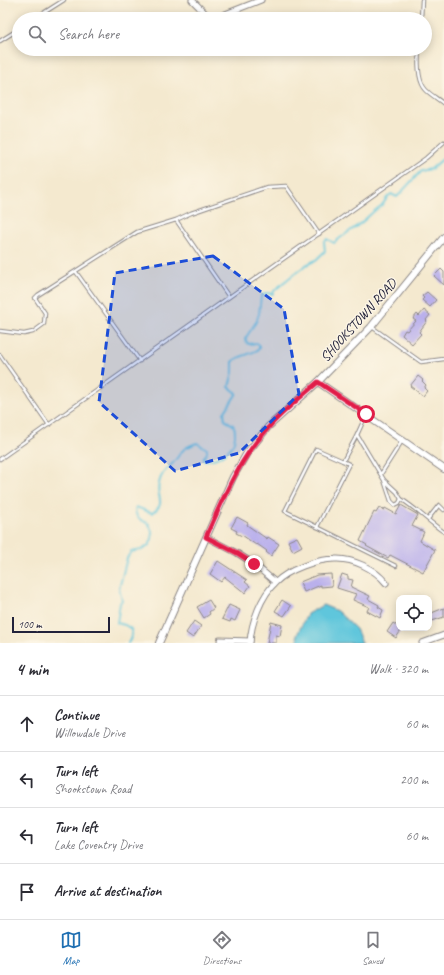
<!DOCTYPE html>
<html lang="en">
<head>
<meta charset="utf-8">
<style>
	:root { --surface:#fff; --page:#f7f7f7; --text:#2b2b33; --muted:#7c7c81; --line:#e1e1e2; --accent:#1f6fb2 }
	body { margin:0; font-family:Caveat,sans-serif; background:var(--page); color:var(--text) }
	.controls { position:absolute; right:12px; bottom:12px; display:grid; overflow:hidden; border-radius:8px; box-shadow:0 2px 10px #0003 }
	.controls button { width:36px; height:36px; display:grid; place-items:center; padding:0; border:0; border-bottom:1px solid var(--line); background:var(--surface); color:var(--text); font:20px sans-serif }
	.scale { position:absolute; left:12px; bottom:10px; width:98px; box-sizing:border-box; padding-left:4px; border:2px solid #22223b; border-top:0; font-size:11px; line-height:14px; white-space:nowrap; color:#22223b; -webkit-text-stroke:3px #fcf5e5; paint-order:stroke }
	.stop { position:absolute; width:12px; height:12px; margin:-9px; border:3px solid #e11d48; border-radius:50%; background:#fff }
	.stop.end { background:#e11d48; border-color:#fff; box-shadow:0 1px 4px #0008 }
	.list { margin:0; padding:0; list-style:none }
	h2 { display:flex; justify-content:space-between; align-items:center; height:52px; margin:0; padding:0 16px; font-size:17px }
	h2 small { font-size:13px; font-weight:400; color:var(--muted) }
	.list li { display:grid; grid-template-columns:26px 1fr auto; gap:12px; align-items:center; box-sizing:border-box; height:56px; padding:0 16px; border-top:1px solid var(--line) }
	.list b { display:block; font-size:15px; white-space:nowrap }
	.list p { margin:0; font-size:13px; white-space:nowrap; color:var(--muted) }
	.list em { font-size:13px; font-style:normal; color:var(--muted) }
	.icon { flex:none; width:22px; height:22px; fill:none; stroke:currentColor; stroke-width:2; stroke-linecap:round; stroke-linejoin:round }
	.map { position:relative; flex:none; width:444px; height:643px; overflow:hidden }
	.search { position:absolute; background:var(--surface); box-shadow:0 2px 10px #0003; left:12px; right:12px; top:12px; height:44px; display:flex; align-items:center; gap:10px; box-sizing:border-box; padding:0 14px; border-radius:22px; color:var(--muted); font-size:15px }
	.sheet { height:276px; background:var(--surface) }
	nav { display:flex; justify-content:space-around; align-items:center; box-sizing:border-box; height:56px; border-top:1px solid var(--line); background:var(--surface); font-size:11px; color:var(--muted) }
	nav a { display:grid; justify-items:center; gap:2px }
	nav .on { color:var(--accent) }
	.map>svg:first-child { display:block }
	.water { fill:#5fc6dc; stroke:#40748c }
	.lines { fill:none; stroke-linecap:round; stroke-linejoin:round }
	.stream { stroke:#5fc6dc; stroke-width:2 }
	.building { fill:#bab0ec }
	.service-casing { stroke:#8b8685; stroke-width:4.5 }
	.minor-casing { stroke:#8b8685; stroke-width:7 }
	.tertiary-casing { stroke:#8b8685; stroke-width:8 }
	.service { stroke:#fff; stroke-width:2.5 }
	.minor { stroke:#fff; stroke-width:5 }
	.tertiary { stroke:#fff; stroke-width:6 }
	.route { stroke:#e11d48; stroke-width:5 }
	.marked { fill:#1d4ed8; fill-opacity:0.2; stroke:#1d4ed8; stroke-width:3; stroke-dasharray:8 5; stroke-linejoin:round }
	.labels { text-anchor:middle; stroke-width:3; stroke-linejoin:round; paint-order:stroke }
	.street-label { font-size:14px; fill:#22223b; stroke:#fcf5e5 }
</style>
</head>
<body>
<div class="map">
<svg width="444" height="643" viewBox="0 0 444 643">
	<rect width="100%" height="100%" fill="#fcf5e5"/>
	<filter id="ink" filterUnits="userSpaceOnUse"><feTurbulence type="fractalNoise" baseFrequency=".025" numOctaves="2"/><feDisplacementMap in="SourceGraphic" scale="8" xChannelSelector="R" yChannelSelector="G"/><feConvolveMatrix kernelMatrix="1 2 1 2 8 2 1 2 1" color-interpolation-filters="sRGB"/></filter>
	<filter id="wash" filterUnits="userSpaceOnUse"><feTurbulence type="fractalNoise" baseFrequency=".012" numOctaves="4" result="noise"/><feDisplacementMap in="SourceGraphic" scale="16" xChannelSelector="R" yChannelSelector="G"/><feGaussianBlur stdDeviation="0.9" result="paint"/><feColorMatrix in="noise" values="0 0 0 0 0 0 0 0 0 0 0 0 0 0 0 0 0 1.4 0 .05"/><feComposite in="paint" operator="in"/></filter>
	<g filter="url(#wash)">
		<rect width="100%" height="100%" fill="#f4e9cf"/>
		<path class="water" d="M 323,605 L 337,611 L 356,629 L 362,643 L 298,643 L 297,635 L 307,614 Z"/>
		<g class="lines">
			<path class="stream" d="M 128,643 C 131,639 132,634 131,629 L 125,625 L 117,623 L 120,603 L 122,600 L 119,589 L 127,558 L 131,552 C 133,551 135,551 137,551 C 153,548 156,535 148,523 C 141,521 133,516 136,507 L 152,513 C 168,503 155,497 159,483 C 162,471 167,470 173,463 C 183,451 180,449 197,443 L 207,449 L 207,453 L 203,458 L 204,460 C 218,461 236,449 235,434 C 235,431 235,427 233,425 C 231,423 227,422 225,420 L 224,413 L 237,393 L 229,387 L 233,372 L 233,361 C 241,355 250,355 259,349 L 259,346 L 257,343 L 248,344 L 245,339 L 256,322 L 259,314 L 261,296 L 267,293 L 273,294 L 274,291 L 289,278 L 306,265 L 316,260 L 325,251 L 324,242 L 327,239 L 334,243 C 342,236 349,232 357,226 C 365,220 372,212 381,206 C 385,203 386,197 391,194 L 397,197 L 421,171 L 431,169 L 444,158"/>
		</g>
		<g id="blocks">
			<g class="building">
				<path d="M 441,269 L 444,272 L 444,285 L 434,276 Z"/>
				<path d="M 427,292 L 436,300 L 430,307 L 422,300 L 424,298 L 422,296 Z"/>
				<path d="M 424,310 L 430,315 L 426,320 L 427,321 L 419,332 L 421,334 L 412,344 L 402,335 L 405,330 L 407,331 L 416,321 L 413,319 L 417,314 L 419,316 Z"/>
				<path d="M 418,376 L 423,380 L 422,381 L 426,385 L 424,388 L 427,391 L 423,396 L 410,386 Z"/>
				<path d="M 401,505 L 418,515 L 412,526 L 424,532 L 420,541 L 435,550 L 423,572 L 390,555 L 388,558 L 366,546 L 367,545 L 360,541 L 374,512 L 376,513 L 379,508 L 384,510 L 385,508 L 396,514 Z"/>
				<path d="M 237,517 L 248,523 L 247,525 L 267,539 L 268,537 L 279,544 L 271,556 L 266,552 L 267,551 L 257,544 L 256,545 L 242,535 L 242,536 L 236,533 L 237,531 L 231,528 Z"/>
				<path d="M 297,537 L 302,546 L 293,551 L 288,541 Z"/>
				<path d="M 218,561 L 247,580 L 245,582 L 250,586 L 245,593 L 225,577 L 221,582 L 210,574 Z"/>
				<path d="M 331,574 L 332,586 L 321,587 L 321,585 L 304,592 L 300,582 L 317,575 Z"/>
				<path d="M 342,574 L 348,576 L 348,579 L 353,580 L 351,587 L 370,596 L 368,599 L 379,605 L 378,607 L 383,610 L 380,618 L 367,611 L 369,607 L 353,600 L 356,594 L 337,588 Z"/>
				<path d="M 209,600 L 214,608 L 209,612 L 210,614 L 204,618 L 197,607 Z"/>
				<path d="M 282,600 L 291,606 L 284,616 L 275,611 Z"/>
				<path d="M 229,605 L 240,610 L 235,621 L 231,619 L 230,622 L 222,619 Z"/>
				<path d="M 444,608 L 444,617 L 429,622 L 429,614 Z"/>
				<path d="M 194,621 L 201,626 L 193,638 L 186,633 Z"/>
				<path d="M 271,622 L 282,625 L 280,636 L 276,635 L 276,643 L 267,643 Z"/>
				<path d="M 393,623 L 402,629 L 396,638 L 387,632 Z"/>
			</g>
		</g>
	</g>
	<g filter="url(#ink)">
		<use href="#blocks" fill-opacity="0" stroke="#8b8685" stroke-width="1"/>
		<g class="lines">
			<defs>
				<g id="service">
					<path d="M 34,19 L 64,0"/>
					<path d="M 421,19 L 422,0"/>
					<path d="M 0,41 L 19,29"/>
					<path d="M 419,49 C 418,61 417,81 426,90 C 431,95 438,99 444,104"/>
					<path d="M 176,220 L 229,297"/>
					<path d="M 76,272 L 140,361"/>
					<path d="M 372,327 L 421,362 L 444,359"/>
					<path d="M 0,331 L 24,334 L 33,332 L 44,324 L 45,313 L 35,298 L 38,295 L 137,232 L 176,220 L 191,213 L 267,187 L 286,186 L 319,234"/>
					<path d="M 0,355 L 49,425"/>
					<path d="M 366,415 L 357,435 L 384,480 L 391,501 L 395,505 L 399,503 L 401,499 L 397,492 L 384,480"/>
					<path d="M 357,435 L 343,461 L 316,449 L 285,511 L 396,566"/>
					<path d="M 0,459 L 426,158 L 444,142"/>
					<path d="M 381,474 L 402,441"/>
					<path d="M 401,499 C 417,509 429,522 444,532"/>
					<path d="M 428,519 L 439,505 L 444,510"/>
					<path d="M 317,527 L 349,464 L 343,461"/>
				</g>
				<g id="minor">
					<path d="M 192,0 L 209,17 L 215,18 L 261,0"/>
					<path d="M 206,537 L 237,553 L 254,564 L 275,582"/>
					<path d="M 220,640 L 250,641"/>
					<path d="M 250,643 C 251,623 261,596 276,582 C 288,570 317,559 335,559 C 353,558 375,569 386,583"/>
					<path d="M 422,643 L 444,635"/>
				</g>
				<g id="tertiary">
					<path d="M 318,382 L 444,469"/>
					<path d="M 159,643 L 233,477 L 247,453 L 268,427 L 318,382 L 371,327 L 444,237"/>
				</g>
			</defs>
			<use href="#service" class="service-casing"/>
			<use href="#minor" class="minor-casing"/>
			<use href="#tertiary" class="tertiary-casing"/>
			<use href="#service" class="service"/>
			<use href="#minor" class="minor"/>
			<use href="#tertiary" class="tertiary"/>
		</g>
	</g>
	<g class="lines" filter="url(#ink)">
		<path class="route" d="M 254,564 L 237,553 L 206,537 C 224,497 238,461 268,428 C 282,411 301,397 318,382 L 366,414"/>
	</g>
	<path class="marked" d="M 213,256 L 284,309 L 299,394 L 239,453 L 175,471 L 99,402 L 115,273 Z"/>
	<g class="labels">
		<g class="street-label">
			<text transform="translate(358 320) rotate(-48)" y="5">SHOOKSTOWN ROAD</text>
		</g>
	</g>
</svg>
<div class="controls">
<button><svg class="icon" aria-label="locate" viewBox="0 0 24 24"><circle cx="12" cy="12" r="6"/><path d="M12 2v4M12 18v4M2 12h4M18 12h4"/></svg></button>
</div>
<div class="scale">100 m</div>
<div class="stop" style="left:366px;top:414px"></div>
<div class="stop end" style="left:254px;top:564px"></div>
<div class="search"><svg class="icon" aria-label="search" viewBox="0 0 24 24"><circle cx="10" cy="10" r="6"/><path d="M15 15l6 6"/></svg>Search here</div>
</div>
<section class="sheet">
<h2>4 min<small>Walk · 320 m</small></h2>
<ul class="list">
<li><svg class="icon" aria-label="ahead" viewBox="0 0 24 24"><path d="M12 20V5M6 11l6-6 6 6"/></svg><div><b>Continue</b><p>Willowdale Drive</p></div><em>60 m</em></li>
<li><svg class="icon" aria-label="left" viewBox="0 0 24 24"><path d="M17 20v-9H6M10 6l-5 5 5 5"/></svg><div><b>Turn left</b><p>Shookstown Road</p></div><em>200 m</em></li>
<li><svg class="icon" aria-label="left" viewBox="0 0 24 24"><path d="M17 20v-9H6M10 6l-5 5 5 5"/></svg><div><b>Turn left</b><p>Lake Coventry Drive</p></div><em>60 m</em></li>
<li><svg class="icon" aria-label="arrive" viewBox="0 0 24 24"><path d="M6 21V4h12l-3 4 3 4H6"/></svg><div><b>Arrive at destination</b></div></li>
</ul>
</section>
<nav>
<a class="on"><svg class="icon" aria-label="map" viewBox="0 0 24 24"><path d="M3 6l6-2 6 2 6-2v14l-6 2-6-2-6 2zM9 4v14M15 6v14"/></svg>Map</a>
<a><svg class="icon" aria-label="directions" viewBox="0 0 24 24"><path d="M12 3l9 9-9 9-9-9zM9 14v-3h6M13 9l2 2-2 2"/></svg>Directions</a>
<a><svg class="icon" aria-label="saved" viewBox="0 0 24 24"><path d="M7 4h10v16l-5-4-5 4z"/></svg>Saved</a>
</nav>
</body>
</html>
